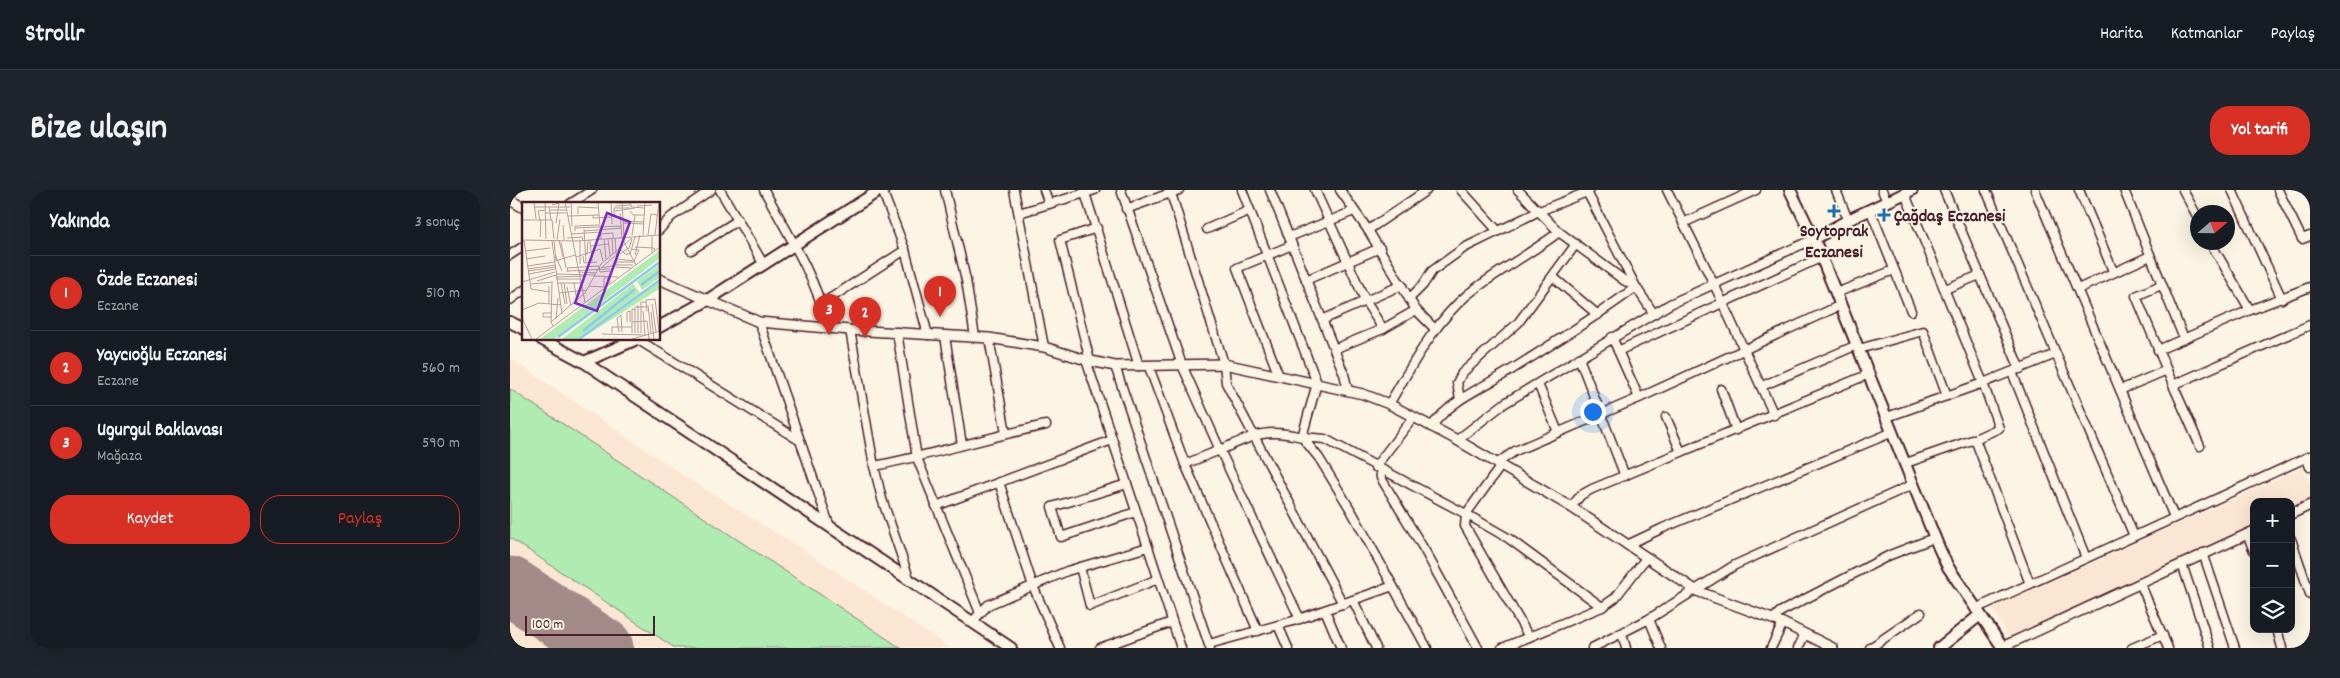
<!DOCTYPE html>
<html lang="tr">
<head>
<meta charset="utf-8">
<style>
	:root { --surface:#171b24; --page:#20242c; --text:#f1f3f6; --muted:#9ea1a6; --line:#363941; --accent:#d93025 }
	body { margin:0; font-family:Dekko,sans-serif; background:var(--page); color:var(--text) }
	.controls { position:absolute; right:15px; bottom:15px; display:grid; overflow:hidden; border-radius:10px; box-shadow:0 5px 20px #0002 }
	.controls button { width:45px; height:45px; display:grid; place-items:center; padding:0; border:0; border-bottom:1px solid var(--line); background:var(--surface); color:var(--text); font:25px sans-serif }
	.compass { position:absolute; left:1680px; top:15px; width:45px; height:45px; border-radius:50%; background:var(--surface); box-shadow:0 5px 20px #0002; rotate:70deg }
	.scale { position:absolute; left:15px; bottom:12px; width:130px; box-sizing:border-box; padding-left:5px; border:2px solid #4a1f2b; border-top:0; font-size:14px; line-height:18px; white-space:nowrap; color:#4a1f2b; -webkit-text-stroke:4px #fcf5e5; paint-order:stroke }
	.you { position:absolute; left:1082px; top:221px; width:18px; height:18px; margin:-12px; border:4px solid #fff; border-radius:50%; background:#1a73e8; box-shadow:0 0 0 8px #1a73e833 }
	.badge { display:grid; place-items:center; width:32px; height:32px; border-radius:50%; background:var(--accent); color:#fff; font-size:16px; font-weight:700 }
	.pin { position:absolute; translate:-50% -41px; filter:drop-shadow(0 1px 2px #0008) }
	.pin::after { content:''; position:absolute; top:26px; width:18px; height:15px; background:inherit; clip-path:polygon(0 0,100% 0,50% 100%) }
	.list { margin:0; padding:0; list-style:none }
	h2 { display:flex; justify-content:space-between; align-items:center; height:65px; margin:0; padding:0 20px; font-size:21px }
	h2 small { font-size:16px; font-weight:400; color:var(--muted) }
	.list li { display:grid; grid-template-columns:32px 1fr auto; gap:15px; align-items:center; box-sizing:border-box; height:75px; padding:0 20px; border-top:1px solid var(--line) }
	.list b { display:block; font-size:19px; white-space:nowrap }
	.list p { margin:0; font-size:16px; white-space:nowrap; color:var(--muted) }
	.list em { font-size:16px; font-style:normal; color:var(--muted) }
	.actions { display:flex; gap:10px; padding:15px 20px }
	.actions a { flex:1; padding:11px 0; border:1px solid var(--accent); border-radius:20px; text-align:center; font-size:18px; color:var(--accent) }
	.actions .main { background:var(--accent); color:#fff }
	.icon { flex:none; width:28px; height:28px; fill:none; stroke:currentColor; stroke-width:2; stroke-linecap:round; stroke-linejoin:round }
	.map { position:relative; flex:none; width:1800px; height:458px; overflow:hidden; border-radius:20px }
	header { display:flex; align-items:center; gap:30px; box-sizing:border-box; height:70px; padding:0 25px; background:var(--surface); border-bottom:1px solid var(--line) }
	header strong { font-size:24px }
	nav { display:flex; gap:28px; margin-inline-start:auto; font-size:18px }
	.intro { display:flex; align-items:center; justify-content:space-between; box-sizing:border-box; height:120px; padding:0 30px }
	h1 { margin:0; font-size:35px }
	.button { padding:12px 22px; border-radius:20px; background:var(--accent); color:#fff; font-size:18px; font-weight:700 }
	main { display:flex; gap:30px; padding:0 30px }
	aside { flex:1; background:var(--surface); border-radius:20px; box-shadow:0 5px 20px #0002 }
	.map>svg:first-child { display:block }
	.built { fill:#fbe6d3 }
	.green { fill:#b0ecb2; stroke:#7d866e }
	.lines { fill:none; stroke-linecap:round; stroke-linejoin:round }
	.runway { stroke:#a38a88; stroke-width:59 }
	.minor-casing { stroke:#4a1f2b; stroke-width:11 }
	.tertiary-casing { stroke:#4a1f2b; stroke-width:12 }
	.secondary-casing { stroke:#4a1f2b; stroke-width:14 }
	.minor { stroke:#fcf5e5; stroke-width:8 }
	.tertiary { stroke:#fcf5e5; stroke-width:9 }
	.secondary { stroke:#fcf5e5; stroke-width:10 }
	.poi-dot { fill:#1f6fb2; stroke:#fcf5e5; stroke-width:2 }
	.labels { text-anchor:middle; stroke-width:4; stroke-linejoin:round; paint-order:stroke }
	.poi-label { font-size:18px; font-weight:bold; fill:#4a1f2b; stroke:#fcf5e5; text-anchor:start }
	.inset-river { fill:none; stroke:#8ccaed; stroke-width:2.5 }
	.inset-road { fill:none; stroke:#b59f9b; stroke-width:1 }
	.view { fill:#7b2cbf; fill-opacity:0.15; stroke:#7b2cbf; stroke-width:2.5 }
	.inset-edge { fill:none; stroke:#4a1f2b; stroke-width:2.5 }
</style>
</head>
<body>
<header>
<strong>Strollr</strong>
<nav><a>Harita</a><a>Katmanlar</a><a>Paylaş</a></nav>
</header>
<div class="intro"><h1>Bize ulaşın</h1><a class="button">Yol tarifi</a></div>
<main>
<aside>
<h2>Yakında<small>3 sonuç</small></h2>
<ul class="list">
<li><span class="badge">1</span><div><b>Özde Eczanesi</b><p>Eczane</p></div><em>510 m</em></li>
<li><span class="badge">2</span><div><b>Yaycıoğlu Eczanesi</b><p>Eczane</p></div><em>560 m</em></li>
<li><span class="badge">3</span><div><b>Ugurgul Baklavası</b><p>Mağaza</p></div><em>590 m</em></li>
</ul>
<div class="actions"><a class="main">Kaydet</a><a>Paylaş</a></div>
</aside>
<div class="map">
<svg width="1800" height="458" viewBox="0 0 1800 458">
	<rect width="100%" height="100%" fill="#fcf5e5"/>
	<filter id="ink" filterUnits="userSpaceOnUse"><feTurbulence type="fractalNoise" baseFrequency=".02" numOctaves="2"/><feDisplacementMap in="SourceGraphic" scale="10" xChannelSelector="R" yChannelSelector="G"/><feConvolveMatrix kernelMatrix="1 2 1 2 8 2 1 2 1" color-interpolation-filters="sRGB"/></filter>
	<g filter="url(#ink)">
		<g class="built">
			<path d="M 0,168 L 188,295 L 288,356 L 440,458 L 0,458 Z"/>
			<path d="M 1792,278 L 1800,293 L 1800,309 L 1781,318 L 1781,312 L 1744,312 L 1744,336 L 1500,450 L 1482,418 Z"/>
		</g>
		<path class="green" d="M 0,199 L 391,458 L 165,458 L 0,348 Z"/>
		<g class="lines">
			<path class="runway" d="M 0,396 L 94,458"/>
			<defs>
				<g id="minor">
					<path d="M 210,0 L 254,75"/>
					<path d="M 254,0 C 279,45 306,89 319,139"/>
					<path d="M 372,0 L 395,60 L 418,145"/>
					<path d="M 435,0 L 456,90 L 465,147"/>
					<path d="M 504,0 L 534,157"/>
					<path d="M 534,0 L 539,14"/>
					<path d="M 574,0 L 629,176"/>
					<path d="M 611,0 L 672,175 L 710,260 L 675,274 L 748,441"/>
					<path d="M 660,0 L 714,174 L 716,193 L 833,414"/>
					<path d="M 732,0 L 807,193 L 792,247 C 754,238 745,245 710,260 L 790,429"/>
					<path d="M 760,0 L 779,47 L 844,21"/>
					<path d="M 805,0 L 856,112 L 873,139"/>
					<path d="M 830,0 L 858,40 L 906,120 L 925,139"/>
					<path d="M 951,0 L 987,40"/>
					<path d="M 1080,0 L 1077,2 L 1126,97 L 1144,124"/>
					<path d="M 1157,0 L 1204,94 L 1264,225"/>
					<path d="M 1326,0 L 1338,30"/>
					<path d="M 1372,0 L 1377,12"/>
					<path d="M 1434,0 L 1510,179"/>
					<path d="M 1476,0 L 1624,346"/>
					<path d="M 1525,0 L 1664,327"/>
					<path d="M 1569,0 L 1603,81"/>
					<path d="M 1614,0 L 1674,149"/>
					<path d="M 1673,0 L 1688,28"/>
					<path d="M 1722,0 L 1772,109"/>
					<path d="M 1768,0 L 1792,49 L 1800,46"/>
					<path d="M 1395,4 L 1473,193 L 1489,238 L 1465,249 L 1396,273"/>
					<path d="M 60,14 L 82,0"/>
					<path d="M 616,19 L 669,0"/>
					<path d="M 1360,19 L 1401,121"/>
					<path d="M 509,23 L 585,0"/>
					<path d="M 1173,33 L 1246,0"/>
					<path d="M 697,39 L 740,20"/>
					<path d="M 149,40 L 161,27 L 201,0"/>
					<path d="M 858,40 L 917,0"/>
					<path d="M 779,47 L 834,184 L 838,200"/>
					<path d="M 1700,52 L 1740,120"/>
					<path d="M 181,60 L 228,30"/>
					<path d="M 0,65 L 14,56"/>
					<path d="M 1043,87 L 1088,125"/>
					<path d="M 796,90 L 870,58"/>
					<path d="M 1651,95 L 1626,106 L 1663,195 L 1800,135"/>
					<path d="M 1435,99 L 1470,85"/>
					<path d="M 1568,99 L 1640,66"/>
					<path d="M 1326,103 L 1384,80"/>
					<path d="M 899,109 L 913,95 L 922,81 L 954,58 L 1027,22 L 1077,2"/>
					<path d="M 0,110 L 14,100"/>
					<path d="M 313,113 L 395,60"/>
					<path d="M 812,130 L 892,95"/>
					<path d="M 249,132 L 320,337"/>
					<path d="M 340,140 L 364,276 L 372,309 L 400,391"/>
					<path d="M 387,142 L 407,268 L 470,423"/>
					<path d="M 435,146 L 452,255"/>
					<path d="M 1102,147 L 1129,208"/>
					<path d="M 479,148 L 496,243"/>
					<path d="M 127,149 L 289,250"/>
					<path d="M 824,159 L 873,139 L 906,120"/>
					<path d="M 1349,159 L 1413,141 L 1437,206"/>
					<path d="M 1648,160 L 1740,120 L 1800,97"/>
					<path d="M 1108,161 L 1312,67"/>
					<path d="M 1069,168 L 1115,286"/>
					<path d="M 576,170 L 638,357"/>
					<path d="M 580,171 L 550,50 L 587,38"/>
					<path d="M 605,176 L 700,458"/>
					<path d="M 639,177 L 675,274"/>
					<path d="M 1502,182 L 1576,368"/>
					<path d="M 769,186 L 727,78 L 782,55"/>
					<path d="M 1028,194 L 1048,242"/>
					<path d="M 1663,195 L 1690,256"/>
					<path d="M 1252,196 L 1347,155"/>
					<path d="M 1211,199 L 1226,240"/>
					<path d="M 1610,200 L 1657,180"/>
					<path d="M 950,209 L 947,193 L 952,183 L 1008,133 L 1066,54"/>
					<path d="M 879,214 C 902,176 923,134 957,105 C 986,82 1020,64 1049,42"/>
					<path d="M 1156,227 L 1171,262"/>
					<path d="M 1377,227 L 1473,193 L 1546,164"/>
					<path d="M 921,237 C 943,208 971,199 1001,180 C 1044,153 1086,127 1126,97 L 1115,91 L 1049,42 L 1008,0"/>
					<path d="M 1465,249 L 1520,394"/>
					<path d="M 947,250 L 995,213 L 1160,114 L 1304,49"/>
					<path d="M 1796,268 L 1800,277"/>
					<path d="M 986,274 L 1005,261 L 1129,208 L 1331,115"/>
					<path d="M 364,276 C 422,265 478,247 536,235"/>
					<path d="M 865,277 L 903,228"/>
					<path d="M 990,277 L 956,324 L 955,336 L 1019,447"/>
					<path d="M 870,280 L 871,288 L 915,361 L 968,458"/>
					<path d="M 489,292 L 523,396 L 550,458"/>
					<path d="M 617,294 L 542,317 L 551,347 L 626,322"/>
					<path d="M 426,316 L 602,250"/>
					<path d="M 1061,317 L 1071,305 L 1082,299 L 1359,184"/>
					<path d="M 1737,344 L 1744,361"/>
					<path d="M 1781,349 L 1800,404"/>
					<path d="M 1117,355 L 1153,338 L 1383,242"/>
					<path d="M 1693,363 L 1725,458"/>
					<path d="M 1672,374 L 1700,458"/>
					<path d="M 570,377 L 580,416 L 648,389"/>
					<path d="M 1630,393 L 1658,458"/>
					<path d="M 843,410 L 866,458"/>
					<path d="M 1465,419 L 1800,266"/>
					<path d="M 815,420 L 831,458"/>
					<path d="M 1139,429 L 1151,458"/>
					<path d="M 1263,429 L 1270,422 L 1380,365 L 1424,348"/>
					<path d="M 462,432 L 478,415 L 557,381 L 638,357 L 671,458"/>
					<path d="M 768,435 L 778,458"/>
					<path d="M 1767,439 L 1772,458"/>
					<path d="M 1112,444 L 1116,458"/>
					<path d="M 699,454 L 783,431 L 883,396"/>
					<path d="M 590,458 L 662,432"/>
					<path d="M 917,458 L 842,322 L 809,268 L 792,247 L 815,249 L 956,324 L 998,348 L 1092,417"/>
					<path d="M 992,458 L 1092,417 L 1105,408 L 1136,368"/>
					<path d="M 1082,458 L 1139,429 L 1225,375 L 1404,294"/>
					<path d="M 1261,458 L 1273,433"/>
					<path d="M 1288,458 L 1295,444"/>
					<path d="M 1360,458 L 1411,423"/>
					<path d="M 1622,458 L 1653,445"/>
				</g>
				<g id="tertiary">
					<path d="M 0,10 L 14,18"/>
					<path d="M 149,89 L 249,132 L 340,140 L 479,148 L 534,157 L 576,170 L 605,176 L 714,174 L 853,204 L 879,214 L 947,250 L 1061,317 L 1187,401 L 1273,433 L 1323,458"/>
					<path d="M 1781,324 L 1800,315"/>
					<path d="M 1492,457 L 1744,341"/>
				</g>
				<g id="secondary">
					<path d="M 1280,0 L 1304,49 L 1429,358 L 1438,377 L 1493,458"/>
					<path d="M 1304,49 L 1338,30 L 1402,0"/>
					<path d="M 0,132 L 14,139"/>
					<path d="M 149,137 L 196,111 L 370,0"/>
					<path d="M 31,149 L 74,172 L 501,458"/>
					<path d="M 74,172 L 127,149"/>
					<path d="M 1429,458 L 1470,425"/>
				</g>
			</defs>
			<use href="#minor" class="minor-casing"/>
			<use href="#tertiary" class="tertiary-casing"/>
			<use href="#secondary" class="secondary-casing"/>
			<use href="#minor" class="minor"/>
			<use href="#tertiary" class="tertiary"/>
			<use href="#secondary" class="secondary"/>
		</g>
	</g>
	<g class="poi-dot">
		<path d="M1321.5 13.5h5v5h5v5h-5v5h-5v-5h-5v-5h5z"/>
		<path d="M1371.5 17.5h5v5h5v5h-5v5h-5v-5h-5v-5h5z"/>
	</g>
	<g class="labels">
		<g class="poi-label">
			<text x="1384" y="31">Çağdaş Eczanesi</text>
			<text x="1324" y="46" text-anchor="middle">Soytoprak<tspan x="1324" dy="21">Eczanesi</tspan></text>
		</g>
	</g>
	<g transform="translate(12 12)">
		<rect width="138" height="138" fill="#fcf5e5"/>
		<path d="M 137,49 L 137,57 L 32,137 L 18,137 ZM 137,63 L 137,76 L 120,88 L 115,79 ZM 137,80 L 137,87 L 59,137 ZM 111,82 L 118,91 L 55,137 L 40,137 Z" fill="#b0ecb2"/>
		<path class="inset-river" d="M 119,83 L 138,69M 61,129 L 113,87M 36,135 L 138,60M 57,137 L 138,78"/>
		<path class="inset-road" d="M 12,0 L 14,17M 23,0 L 24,37M 43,0 L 63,100M 49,0 L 50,24M 76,0 L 79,37M 89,0 L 90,22M 100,0 L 102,35M 109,0 L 109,5 L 123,6M 93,1 L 109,1M 30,3 L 37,1 L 34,21M 93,4 L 108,3M 115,4 L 130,3M 12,5 L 27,5 L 29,18M 27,5 L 48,5M 28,8 L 44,8M 93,9 L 113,6M 108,9 L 111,13 L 122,13M 23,11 L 44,11M 98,11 L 100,36M 56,12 L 56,5 L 77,6M 71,13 L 71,16 L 90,15M 92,13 L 92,6 L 108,6M 46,14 L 77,13M 0,18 L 30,18 L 32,37M 18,18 L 16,9 L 23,8M 101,19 L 122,20M 101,21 L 122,22M 41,23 L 42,38M 53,26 L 99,24M 62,27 L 64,60M 53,29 L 53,24 L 77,23M 62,29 L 99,26M 50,32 L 78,30M 78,32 L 91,31 L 91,36M 110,33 L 113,13M 121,33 L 123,0M 126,33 L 129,12 L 135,13M 133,33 L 137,0M 18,35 L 19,18M 45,36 L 60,35 L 61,39M 93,36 L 95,63 L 79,66 L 93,54M 100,36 L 114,63M 82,37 L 84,57M 86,37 L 88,54M 90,37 L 91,52M 0,38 L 55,39 L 138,33M 2,38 L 9,87 L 28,90M 35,38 L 38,17M 37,38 L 41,55M 68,38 L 70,59M 30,39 L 40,112M 32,39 L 34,58M 39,40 L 44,66M 69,44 L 87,42M 97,45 L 103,52 L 108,52 L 113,35M 113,45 L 132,46 L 133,49M 110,47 L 117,48 L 112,59M 3,49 L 28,46M 130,51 L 130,33M 33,52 L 40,69M 98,52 L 107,46 L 110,37M 65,53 L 66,38M 113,53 L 118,33M 61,54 L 62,61 L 75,60M 54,55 L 78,47 L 81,59M 4,57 L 23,54M 95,57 L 112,59M 33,59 L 53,53M 95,60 L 113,60M 58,62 L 58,39M 95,63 L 111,63M 5,64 L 33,60M 93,65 L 109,66M 6,67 L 33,63M 6,69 L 33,65M 45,69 L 88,67M 46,70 L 45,66 L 77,64 L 78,70 L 88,69M 57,70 L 74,71M 7,72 L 33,67M 34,72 L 73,73M 72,74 L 96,75M 34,75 L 63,74M 34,77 L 58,77M 15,79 L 34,73M 0,80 L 33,70M 35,81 L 59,81M 39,81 L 43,102M 42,81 L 45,102M 52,81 L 55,99M 9,82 L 31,80M 67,84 L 82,85M 45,85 L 49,104M 82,86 L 82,76 L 88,76 L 88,82M 37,91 L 65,88M 27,102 L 27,84M 130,102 L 134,130M 126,103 L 129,131M 0,108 L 17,101 L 39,103M 121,109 L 123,132M 125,109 L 124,98 L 133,97 L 137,130M 129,110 L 132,137M 99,113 L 100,130M 30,115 L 21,115 L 21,111 L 30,111M 0,116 L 10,137M 34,117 L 36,96M 29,120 L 30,80M 105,120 L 105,110 L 108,109 L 108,120M 110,120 L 125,119 L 127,137M 31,124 L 29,120 L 63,91 L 79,62 L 110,36M 97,130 L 95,116 L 99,113M 90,131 L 90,125 L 110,125M 110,131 L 110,107 L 113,108M 113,131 L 113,105 L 124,105M 116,131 L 116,103M 119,131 L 119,100 L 124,100M 80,132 L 124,133M 14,137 L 138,45M 110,137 L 138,129"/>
		<path class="view" d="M 85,11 L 108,20 L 75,109 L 53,101 Z"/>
		<rect width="138" height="138" class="inset-edge"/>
	</g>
</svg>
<div class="controls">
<button>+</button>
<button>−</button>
<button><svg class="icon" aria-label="layers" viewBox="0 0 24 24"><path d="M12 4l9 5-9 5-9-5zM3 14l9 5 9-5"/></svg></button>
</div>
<svg class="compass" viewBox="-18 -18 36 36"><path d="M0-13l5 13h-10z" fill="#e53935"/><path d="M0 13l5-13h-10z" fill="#9ea1a6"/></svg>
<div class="scale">100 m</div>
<div class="you"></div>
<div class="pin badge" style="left:430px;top:127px">1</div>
<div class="pin badge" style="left:355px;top:148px">2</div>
<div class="pin badge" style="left:319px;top:145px">3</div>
</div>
</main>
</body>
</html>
